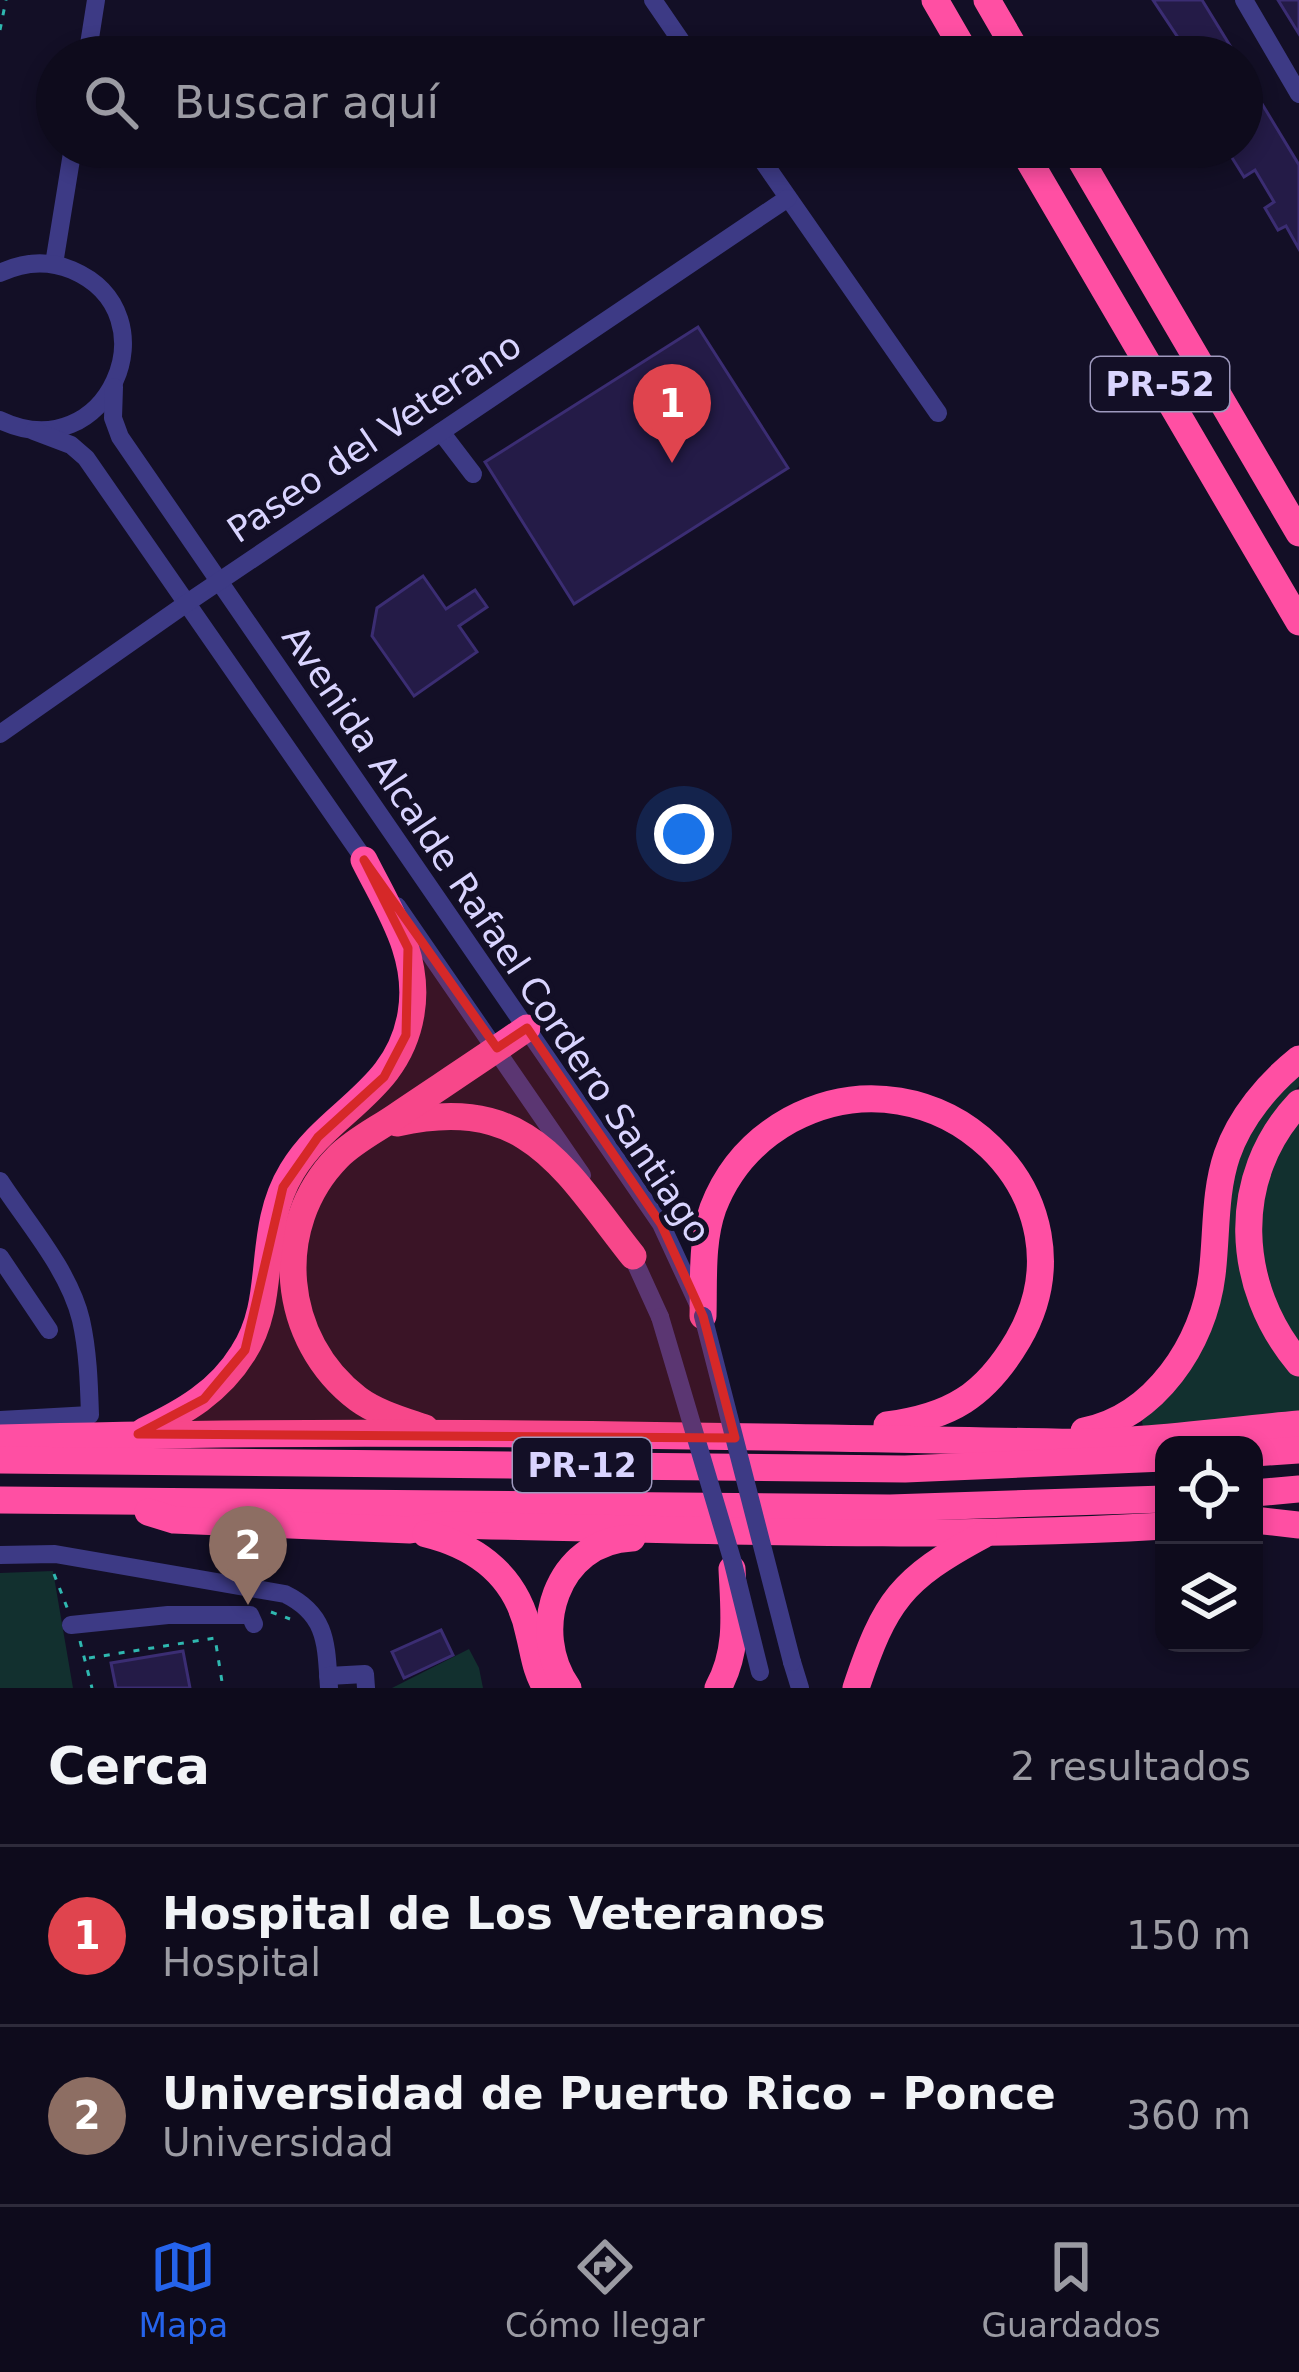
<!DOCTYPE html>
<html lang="es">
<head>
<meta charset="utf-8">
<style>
	:root { --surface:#0e0b1c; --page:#1c1929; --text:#f1f3f6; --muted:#9b9ba3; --line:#2e2b3b; --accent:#2563eb }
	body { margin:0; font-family:"DejaVu Sans",sans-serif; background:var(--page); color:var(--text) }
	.controls { position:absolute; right:36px; bottom:36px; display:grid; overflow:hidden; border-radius:24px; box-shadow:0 6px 18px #0003 }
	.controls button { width:108px; height:108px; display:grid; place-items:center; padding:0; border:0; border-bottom:3px solid var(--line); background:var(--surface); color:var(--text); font:60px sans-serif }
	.you { position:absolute; left:684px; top:834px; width:42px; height:42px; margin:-30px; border:9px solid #fff; border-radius:50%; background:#1a73e8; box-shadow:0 0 0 18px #1a73e833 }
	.badge { display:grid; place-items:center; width:78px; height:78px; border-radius:50%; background:var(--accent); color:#fff; font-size:39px; font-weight:700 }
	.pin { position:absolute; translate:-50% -99px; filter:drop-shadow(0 3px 6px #0008) }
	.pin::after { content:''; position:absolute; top:63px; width:42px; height:36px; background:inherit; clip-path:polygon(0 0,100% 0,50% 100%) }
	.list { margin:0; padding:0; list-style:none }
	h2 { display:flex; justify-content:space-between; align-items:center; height:156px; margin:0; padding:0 48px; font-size:51px }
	h2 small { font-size:39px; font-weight:400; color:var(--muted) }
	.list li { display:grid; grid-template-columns:78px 1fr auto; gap:36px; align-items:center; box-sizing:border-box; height:180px; padding:0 48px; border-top:3px solid var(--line) }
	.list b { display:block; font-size:45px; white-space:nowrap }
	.list p { margin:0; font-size:39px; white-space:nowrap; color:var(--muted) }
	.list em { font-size:39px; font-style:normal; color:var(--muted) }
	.icon { flex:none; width:66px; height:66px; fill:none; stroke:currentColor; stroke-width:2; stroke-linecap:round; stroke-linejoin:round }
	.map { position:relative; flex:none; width:1299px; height:1688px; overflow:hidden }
	.search { position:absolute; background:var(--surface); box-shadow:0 6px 18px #0003; left:36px; right:36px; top:36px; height:132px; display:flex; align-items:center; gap:30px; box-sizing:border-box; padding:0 42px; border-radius:66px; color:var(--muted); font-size:45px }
	.sheet { height:516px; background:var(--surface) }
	nav { display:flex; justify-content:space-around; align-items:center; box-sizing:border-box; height:168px; border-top:3px solid var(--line); background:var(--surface); font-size:33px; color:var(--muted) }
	nav a { display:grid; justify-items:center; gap:6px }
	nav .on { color:var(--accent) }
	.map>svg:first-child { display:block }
	.green { fill:#12302f }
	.building { fill:#241b47; stroke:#3b2d73; stroke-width:3 }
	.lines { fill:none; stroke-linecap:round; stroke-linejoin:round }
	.path { stroke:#2fb8b0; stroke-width:3; stroke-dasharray:6 9; stroke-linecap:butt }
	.minor { stroke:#3d3a85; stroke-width:18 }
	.highway { stroke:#ff4fa3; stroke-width:27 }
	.minor-bridge { stroke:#3d3a85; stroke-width:18 }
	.marked { fill:#d62828; fill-opacity:0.2; stroke:#d62828; stroke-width:9; stroke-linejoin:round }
	.labels { text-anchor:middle; stroke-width:10; stroke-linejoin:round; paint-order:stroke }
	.shield { fill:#130f26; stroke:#9e99be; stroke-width:3 }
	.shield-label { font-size:33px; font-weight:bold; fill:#d9d4ff }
	.street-label { font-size:36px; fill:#d9d4ff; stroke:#130f26 }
</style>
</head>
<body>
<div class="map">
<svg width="1299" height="1688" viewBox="0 0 1299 1688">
	<rect width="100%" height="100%" fill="#130f26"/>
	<g class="green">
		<path d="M 1299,1068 L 1299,1086 L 1280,1107 L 1236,1223 L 1299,1372 L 1299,1413 L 1143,1427 L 1141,1416 L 1158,1404 L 1222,1221 L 1248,1128 Z"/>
		<path d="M 1299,1115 L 1299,1347 L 1281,1324 L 1255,1223 L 1283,1132 Z"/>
		<path d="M 53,1571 L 73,1688 L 0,1688 L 0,1573 Z"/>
		<path d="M 469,1649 L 479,1668 L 483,1688 L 392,1688 Z"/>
	</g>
	<g class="building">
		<path d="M 1153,0 L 1202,0 L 1237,57 L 1191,57 Z"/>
		<path d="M 1278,0 L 1299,0 L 1299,34 Z"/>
		<path d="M 1242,71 L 1299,165 L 1299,249 L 1286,226 L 1278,230 L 1265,208 L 1274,202 L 1255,170 L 1244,177 L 1229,153 L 1242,147 Z"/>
		<path d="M 698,327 L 788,468 L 574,604 L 485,462 Z"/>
		<path d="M 423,576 L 446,609 L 475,590 L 487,607 L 459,626 L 477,652 L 414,696 L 372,636 L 377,608 Z"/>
		<path d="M 441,1630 L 453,1655 L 404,1678 L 392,1652 Z"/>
		<path d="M 183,1651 L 190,1688 L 116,1688 L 111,1663 Z"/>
	</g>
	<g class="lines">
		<g class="path">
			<path d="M 0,30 L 6,0"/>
			<path d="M 54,1574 L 68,1610"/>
			<path d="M 271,1612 L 290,1619"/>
			<path d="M 80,1641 L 92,1688"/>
			<path d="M 89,1658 L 215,1638 L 223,1688"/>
		</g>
		<g class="minor">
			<path d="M 653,0 L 692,57"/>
			<path d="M 1244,0 L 1299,94"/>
			<path d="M 87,57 L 96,0"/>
			<path d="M 753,147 L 938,413"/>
			<path d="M 54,264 L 73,147"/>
			<path d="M 0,273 C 23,262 48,260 72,270 C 175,314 107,471 0,420"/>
			<path d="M 114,387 L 113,418 L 120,437 L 661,1224 L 699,1306"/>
			<path d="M 34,431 L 71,445 L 86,458 L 371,869"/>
			<path d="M 441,432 L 473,474"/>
			<path d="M 0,734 L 187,603 L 788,198"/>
			<path d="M 397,906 L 582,1175"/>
			<path d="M 0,1181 C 28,1224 69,1270 81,1320 C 88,1351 89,1384 90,1415 L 0,1420"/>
			<path d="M 629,1249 L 660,1317"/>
			<path d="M 0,1257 L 49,1330"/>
			<path d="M 0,1555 L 55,1554 L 285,1594 C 328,1615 326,1645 329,1688"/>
			<path d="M 71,1625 L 168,1615 L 250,1615 L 254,1624"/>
			<path d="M 792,1662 L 800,1688"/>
			<path d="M 328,1676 L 365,1674 L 366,1688"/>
		</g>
		<g class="highway">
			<path d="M 935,0 L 968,57"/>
			<path d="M 987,0 L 1020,57"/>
			<path d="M 1021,147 L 1299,622"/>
			<path d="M 1073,147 L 1299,533"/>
			<path d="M 1299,1103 C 1229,1177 1235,1287 1299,1363"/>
			<path d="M 397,1123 C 527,1094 562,1166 633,1256"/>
			<path d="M 703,1316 C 704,1280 701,1242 713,1208 C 728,1169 754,1140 790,1120 C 937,1041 1101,1198 1018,1340 C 985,1396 950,1417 887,1425"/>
			<path d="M 425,1428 C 402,1420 377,1413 358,1399 C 281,1341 270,1226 338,1157 C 355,1140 378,1129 398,1115 C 441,1086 484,1058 527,1028"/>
			<path d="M 144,1431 C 184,1412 219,1392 243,1353 C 279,1298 255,1232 292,1171 C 329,1110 398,1092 411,1014 C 421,956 389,910 364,860"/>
			<path d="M 1084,1431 C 1155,1417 1204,1343 1212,1275 C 1217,1235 1214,1193 1227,1155 C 1240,1117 1269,1083 1299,1059"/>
			<path d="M 0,1438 C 351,1428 703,1436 1054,1442 C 1135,1444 1218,1431 1299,1424"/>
			<path d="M 1254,1453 L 1299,1450"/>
			<path d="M 0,1460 L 905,1469 L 1164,1458"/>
			<path d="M 1254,1493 L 1299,1489"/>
			<path d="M 0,1500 L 890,1508 L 1164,1499"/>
			<path d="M 148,1512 L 174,1520 L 410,1530 L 444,1525 C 684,1529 924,1540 1164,1526"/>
			<path d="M 1254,1520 L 1299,1525"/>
			<path d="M 426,1534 C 479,1547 518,1578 529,1634 C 534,1653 535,1670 546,1688"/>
			<path d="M 568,1688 C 528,1632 556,1541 632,1538"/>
			<path d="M 718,1688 C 739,1650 734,1612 732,1569"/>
			<path d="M 856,1688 C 885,1601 901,1579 983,1535"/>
		</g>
		<g class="minor-bridge">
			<path d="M 703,1316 L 792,1662"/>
			<path d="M 660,1317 L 732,1559 L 760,1672"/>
		</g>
	</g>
	<path class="marked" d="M 364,860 L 497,1048 L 527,1028 L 661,1224 L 703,1316 L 735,1438 L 138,1434 L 204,1399 L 245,1350 L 283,1187 L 318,1137 L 384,1077 L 406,1035 L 408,948 Z"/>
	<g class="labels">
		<g class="shield">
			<rect x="1091" y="357" width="138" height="54" rx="9"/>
			<rect x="513" y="1438" width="138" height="54" rx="9"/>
		</g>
		<g class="shield-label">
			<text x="1160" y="396">PR-52</text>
			<text x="582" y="1477">PR-12</text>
		</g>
		<g class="street-label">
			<text transform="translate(374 437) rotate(-34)" y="13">Paseo del Veterano</text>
			<text transform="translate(497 934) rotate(56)" y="13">Avenida Alcalde Rafael Cordero Santiago</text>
		</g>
	</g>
</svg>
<div class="controls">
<button><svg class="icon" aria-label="locate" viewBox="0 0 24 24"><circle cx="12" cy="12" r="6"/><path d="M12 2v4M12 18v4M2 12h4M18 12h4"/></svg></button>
<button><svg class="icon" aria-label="layers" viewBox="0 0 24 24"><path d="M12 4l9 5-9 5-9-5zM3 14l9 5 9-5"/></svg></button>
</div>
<div class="you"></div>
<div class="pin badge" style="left:672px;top:463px;background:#e0444e">1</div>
<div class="pin badge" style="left:248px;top:1605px;background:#8d6e63">2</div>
<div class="search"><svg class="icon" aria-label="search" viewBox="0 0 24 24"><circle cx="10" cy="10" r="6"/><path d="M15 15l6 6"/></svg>Buscar aquí</div>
</div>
<section class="sheet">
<h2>Cerca<small>2 resultados</small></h2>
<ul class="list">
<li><span class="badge" style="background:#e0444e">1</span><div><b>Hospital de Los Veteranos</b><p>Hospital</p></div><em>150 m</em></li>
<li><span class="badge" style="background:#8d6e63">2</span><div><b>Universidad de Puerto Rico - Ponce</b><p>Universidad</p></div><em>360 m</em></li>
</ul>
</section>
<nav>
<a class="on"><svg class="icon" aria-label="map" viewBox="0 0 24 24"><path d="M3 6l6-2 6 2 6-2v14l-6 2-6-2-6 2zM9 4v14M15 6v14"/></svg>Mapa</a>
<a><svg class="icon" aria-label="directions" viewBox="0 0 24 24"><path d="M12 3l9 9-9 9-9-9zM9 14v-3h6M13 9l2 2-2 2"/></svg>Cómo llegar</a>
<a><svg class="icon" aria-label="saved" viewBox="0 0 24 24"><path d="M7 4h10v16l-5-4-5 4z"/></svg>Guardados</a>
</nav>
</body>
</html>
